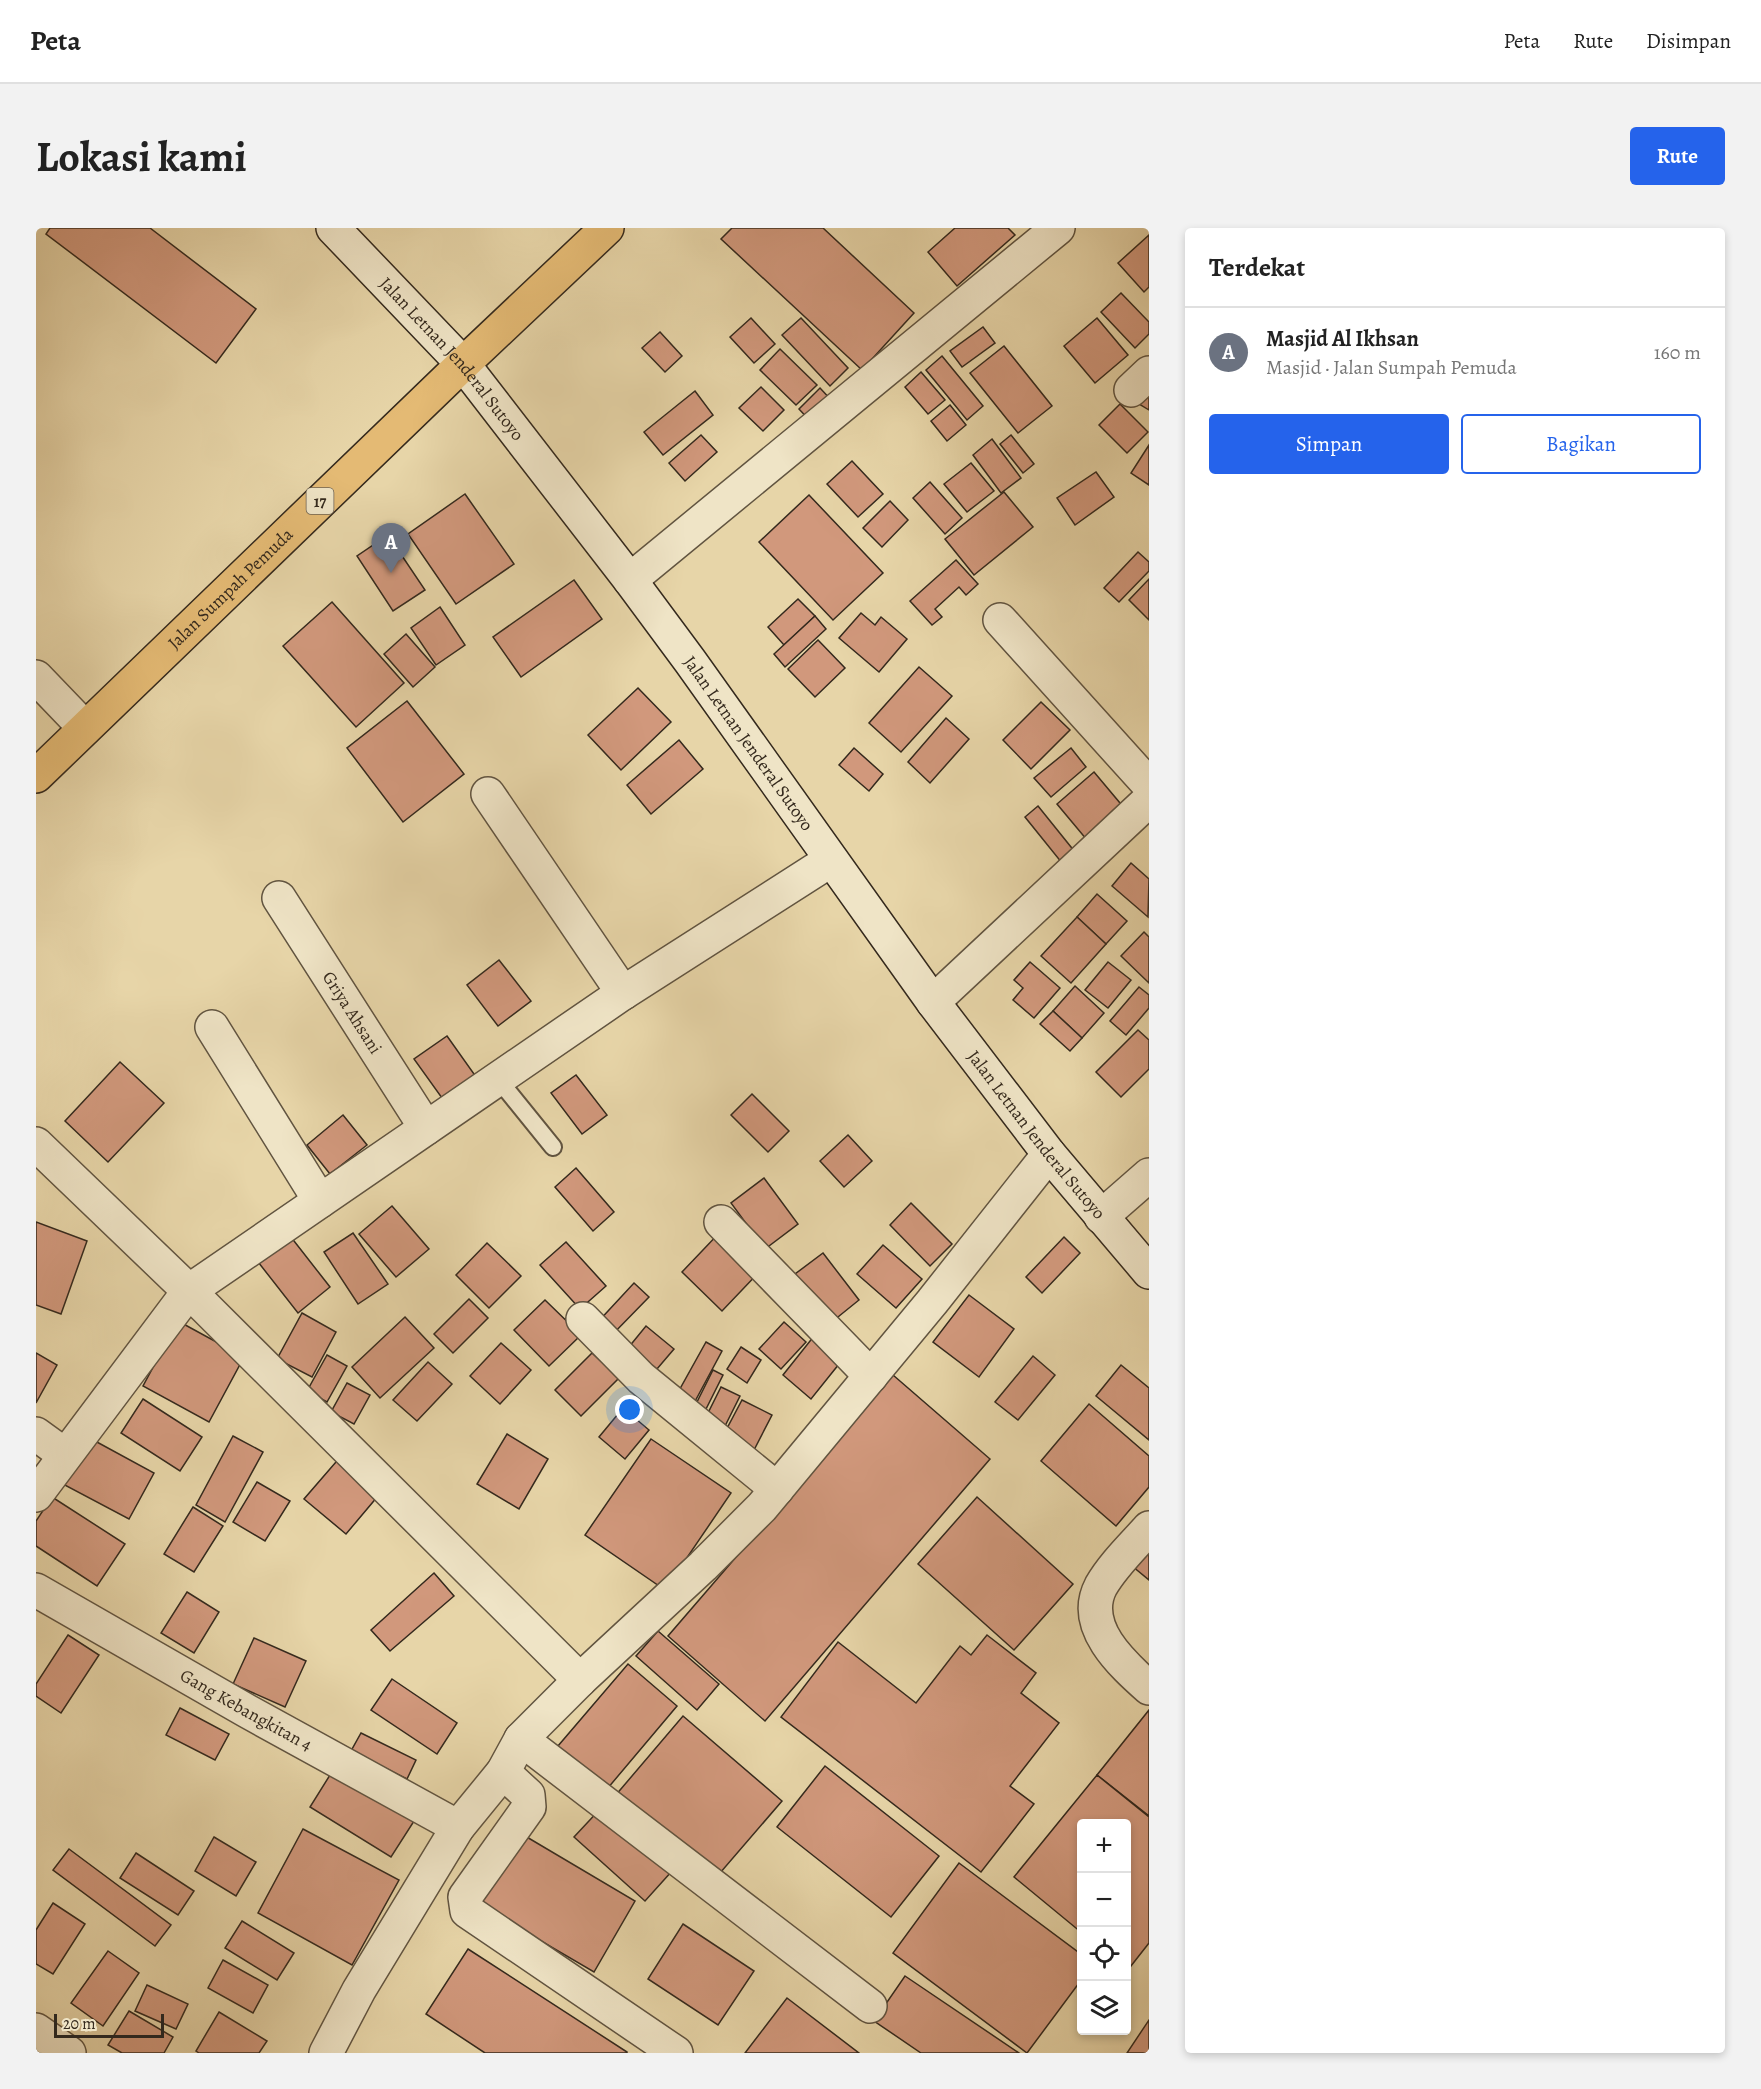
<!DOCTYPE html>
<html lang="id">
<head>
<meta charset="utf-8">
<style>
	:root { --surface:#fff; --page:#f2f2f2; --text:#222; --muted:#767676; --line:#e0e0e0; --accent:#2563eb }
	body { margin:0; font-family:Alegreya,serif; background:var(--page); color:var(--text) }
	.controls { position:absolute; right:18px; bottom:18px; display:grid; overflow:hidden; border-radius:6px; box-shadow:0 3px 9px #0003 }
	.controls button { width:54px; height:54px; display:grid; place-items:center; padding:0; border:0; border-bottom:2px solid var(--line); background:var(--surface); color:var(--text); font:30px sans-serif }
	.scale { position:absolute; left:18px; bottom:15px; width:110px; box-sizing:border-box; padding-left:6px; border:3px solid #34291d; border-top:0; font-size:16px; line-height:21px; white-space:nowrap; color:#34291d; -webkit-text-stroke:4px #efe4c6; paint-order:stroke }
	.you { position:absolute; left:594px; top:1182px; width:21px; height:21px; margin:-15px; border:4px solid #fff; border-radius:50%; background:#1a73e8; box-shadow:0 0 0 9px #1a73e833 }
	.badge { display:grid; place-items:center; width:39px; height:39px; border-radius:50%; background:var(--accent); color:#fff; font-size:20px; font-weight:700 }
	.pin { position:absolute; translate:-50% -50px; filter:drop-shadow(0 2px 3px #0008) }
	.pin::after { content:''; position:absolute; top:32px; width:21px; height:18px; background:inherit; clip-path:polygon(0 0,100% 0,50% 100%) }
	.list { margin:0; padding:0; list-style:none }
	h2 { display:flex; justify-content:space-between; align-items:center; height:78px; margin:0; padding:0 24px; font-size:26px }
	h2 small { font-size:20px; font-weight:400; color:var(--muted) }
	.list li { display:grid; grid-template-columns:39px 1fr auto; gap:18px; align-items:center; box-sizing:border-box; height:90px; padding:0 24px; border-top:2px solid var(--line) }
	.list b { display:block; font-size:22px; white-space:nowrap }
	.list p { margin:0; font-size:20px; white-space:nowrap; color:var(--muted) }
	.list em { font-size:20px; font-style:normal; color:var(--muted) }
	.actions { display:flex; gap:12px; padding:18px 24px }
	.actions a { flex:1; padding:14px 0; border:2px solid var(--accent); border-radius:6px; text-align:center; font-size:21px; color:var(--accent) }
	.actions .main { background:var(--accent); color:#fff }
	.icon { flex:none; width:33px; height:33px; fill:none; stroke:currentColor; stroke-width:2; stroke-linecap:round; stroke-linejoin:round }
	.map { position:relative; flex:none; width:1113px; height:1825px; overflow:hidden; border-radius:6px }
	header { display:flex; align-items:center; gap:36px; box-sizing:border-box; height:84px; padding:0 30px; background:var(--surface); border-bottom:2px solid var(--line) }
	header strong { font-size:28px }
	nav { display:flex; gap:33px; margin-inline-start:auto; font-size:21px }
	.intro { display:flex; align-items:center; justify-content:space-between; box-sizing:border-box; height:144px; padding:0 36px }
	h1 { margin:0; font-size:42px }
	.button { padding:15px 27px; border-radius:6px; background:var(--accent); color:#fff; font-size:21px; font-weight:700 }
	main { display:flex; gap:36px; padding:0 36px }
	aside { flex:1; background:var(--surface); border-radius:6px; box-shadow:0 3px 9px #0003 }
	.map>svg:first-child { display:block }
	.building { fill:#d1987c; stroke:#34291d; stroke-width:1.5 }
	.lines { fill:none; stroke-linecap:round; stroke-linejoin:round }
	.service-casing { stroke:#615440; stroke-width:20 }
	.minor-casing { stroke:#615440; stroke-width:36 }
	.secondary-casing { stroke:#34291d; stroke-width:36 }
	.trunk-casing { stroke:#34291d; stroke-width:36 }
	.service { stroke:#efe4c6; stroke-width:16 }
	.minor { stroke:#efe4c6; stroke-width:33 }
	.secondary { stroke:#efe4c6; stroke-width:33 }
	.trunk { stroke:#e4ba74; stroke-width:33 }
	.labels { text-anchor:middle; stroke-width:6; stroke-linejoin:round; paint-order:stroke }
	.shield { fill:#efe4c6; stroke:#6c6150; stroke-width:1.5 }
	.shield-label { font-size:16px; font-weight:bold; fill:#34291d }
	.street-label { font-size:18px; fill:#34291d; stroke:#efe4c6 }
</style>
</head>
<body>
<header>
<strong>Peta</strong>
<nav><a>Peta</a><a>Rute</a><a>Disimpan</a></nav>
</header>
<div class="intro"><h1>Lokasi kami</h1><a class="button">Rute</a></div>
<main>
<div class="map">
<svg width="1113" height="1825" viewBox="0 0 1113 1825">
	<rect width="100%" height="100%" fill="#e7d5a8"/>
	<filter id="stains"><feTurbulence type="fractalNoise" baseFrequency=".00333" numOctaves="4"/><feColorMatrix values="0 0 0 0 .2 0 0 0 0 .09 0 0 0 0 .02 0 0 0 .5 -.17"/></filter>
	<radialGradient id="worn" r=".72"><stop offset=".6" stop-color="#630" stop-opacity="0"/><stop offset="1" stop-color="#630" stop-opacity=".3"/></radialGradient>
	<g class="building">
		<path d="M 14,0 L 114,0 L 220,81 L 180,135 L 10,6 Z"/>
		<path d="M 696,0 L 787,0 L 878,85 L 826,142 L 685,11 Z"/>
		<path d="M 919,0 L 972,0 L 979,7 L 921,58 L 892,24 Z"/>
		<path d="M 1113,7 L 1113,59 L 1108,64 L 1082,35 Z"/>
		<path d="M 1085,65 L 1113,94 L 1113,106 L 1099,120 L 1065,84 Z"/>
		<path d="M 715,90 L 739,116 L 718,135 L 694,109 Z"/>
		<path d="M 765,90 L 812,140 L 794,158 L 746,107 Z"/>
		<path d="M 1061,90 L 1092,127 L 1059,155 L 1028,118 Z"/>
		<path d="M 947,99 L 959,115 L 926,139 L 914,123 Z"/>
		<path d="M 624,104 L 646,128 L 629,144 L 606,120 Z"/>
		<path d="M 968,118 L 1016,178 L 982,205 L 934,145 Z"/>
		<path d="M 744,121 L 781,157 L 760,177 L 724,142 Z"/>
		<path d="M 906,128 L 947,178 L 931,192 L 890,142 Z"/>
		<path d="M 885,144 L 909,172 L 892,186 L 869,159 Z"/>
		<path d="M 1113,149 L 1113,182 L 1098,173 Z"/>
		<path d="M 725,159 L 748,182 L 727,203 L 703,180 Z"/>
		<path d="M 784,160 L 797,174 L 776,195 L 763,181 Z"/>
		<path d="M 659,163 L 677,187 L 627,227 L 608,204 Z"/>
		<path d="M 1084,176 L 1112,204 L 1091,225 L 1063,197 Z"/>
		<path d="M 914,177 L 930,197 L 911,213 L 895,193 Z"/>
		<path d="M 665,207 L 681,224 L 649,253 L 633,235 Z"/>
		<path d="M 975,207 L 998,236 L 987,245 L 964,216 Z"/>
		<path d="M 956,211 L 985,250 L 965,265 L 937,227 Z"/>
		<path d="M 1113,217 L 1113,257 L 1095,245 Z"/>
		<path d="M 816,233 L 847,266 L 822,289 L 791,256 Z"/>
		<path d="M 935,235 L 958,263 L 931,284 L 908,256 Z"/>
		<path d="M 1060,244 L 1078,269 L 1039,297 L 1021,270 Z"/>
		<path d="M 894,254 L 926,290 L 909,306 L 877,270 Z"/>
		<path d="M 968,264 L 997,299 L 938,347 L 909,311 Z"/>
		<path d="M 429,266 L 478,336 L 420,376 L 372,306 Z"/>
		<path d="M 773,267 L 847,345 L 797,392 L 723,314 Z"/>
		<path d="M 854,273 L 872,292 L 846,319 L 827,300 Z"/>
		<path d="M 352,307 L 389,362 L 357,383 L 321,328 Z"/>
		<path d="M 1102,324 L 1113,334 L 1113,343 L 1083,374 L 1068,360 Z"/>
		<path d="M 920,332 L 942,356 L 930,367 L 923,359 L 899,381 L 906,389 L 896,397 L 874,373 Z"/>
		<path d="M 1113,351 L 1113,392 L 1093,372 Z"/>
		<path d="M 538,352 L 566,391 L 485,449 L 457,409 Z"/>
		<path d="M 762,371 L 779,388 L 748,417 L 732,399 Z"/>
		<path d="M 296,374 L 368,455 L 320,499 L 247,418 Z"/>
		<path d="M 404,379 L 429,417 L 400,437 L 375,400 Z"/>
		<path d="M 825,385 L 839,397 L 845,389 L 871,411 L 843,444 L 803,410 Z"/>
		<path d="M 779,388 L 790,401 L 749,439 L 738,426 Z"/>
		<path d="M 370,406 L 399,439 L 377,459 L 348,426 Z"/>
		<path d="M 782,412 L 809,440 L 779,469 L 752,441 Z"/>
		<path d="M 883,439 L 916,468 L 865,524 L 833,495 Z"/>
		<path d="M 602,460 L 635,494 L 585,542 L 552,507 Z"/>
		<path d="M 371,473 L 428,546 L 367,594 L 311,520 Z"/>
		<path d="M 1005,474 L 1034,502 L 995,541 L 967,512 Z"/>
		<path d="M 910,490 L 933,511 L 894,555 L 872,534 Z"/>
		<path d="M 643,512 L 667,541 L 615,586 L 591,557 Z"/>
		<path d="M 818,520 L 847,546 L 833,563 L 803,537 Z"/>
		<path d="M 1035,520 L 1050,539 L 1015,569 L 998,550 Z"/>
		<path d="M 1058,544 L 1089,581 L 1051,612 L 1021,576 Z"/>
		<path d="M 1002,578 L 1039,624 L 1026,635 L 989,589 Z"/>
		<path d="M 1095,635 L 1113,651 L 1112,689 L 1076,658 Z"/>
		<path d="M 1061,666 L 1091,693 L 1070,716 L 1041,689 Z"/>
		<path d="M 1041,689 L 1070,716 L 1035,755 L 1005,728 Z"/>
		<path d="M 1108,704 L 1113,709 L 1113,755 L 1085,728 Z"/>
		<path d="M 463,732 L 495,773 L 462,798 L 431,757 Z"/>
		<path d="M 994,734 L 1024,760 L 998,790 L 977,772 L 987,760 L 978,752 Z"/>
		<path d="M 1072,734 L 1095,752 L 1072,780 L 1049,762 Z"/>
		<path d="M 1039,758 L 1068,785 L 1046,810 L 1017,783 Z"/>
		<path d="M 1103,759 L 1113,767 L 1113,780 L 1090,807 L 1074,793 Z"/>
		<path d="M 1017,783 L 1046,810 L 1034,823 L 1004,796 Z"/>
		<path d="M 1102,802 L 1113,812 L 1113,841 L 1085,869 L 1060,844 Z"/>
		<path d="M 411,808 L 443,853 L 411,877 L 378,831 Z"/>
		<path d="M 84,834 L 128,875 L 72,934 L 29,893 Z"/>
		<path d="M 540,847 L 571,887 L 546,906 L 515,865 Z"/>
		<path d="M 716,866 L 753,903 L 732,924 L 695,887 Z"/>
		<path d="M 307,887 L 331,917 L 294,946 L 271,917 Z"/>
		<path d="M 812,907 L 836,933 L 808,959 L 784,933 Z"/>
		<path d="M 540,940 L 578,984 L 557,1003 L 519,959 Z"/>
		<path d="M 728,950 L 762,996 L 729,1021 L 695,975 Z"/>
		<path d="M 875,975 L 916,1016 L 894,1038 L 854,997 Z"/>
		<path d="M 356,978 L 393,1021 L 360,1049 L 323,1006 Z"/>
		<path d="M 0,994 L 51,1013 L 25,1086 L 0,1077 Z"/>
		<path d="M 686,1002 L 726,1041 L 686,1083 L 646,1044 Z"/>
		<path d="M 251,1004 L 294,1059 L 262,1085 L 219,1030 Z"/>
		<path d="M 317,1005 L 352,1056 L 322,1076 L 288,1024 Z"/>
		<path d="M 1028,1009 L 1044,1025 L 1006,1065 L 990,1049 Z"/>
		<path d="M 530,1014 L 570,1058 L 544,1081 L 504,1037 Z"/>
		<path d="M 451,1015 L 485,1048 L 453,1080 L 420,1047 Z"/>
		<path d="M 847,1017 L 886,1051 L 860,1080 L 821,1046 Z"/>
		<path d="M 787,1025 L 823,1072 L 792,1097 L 755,1049 Z"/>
		<path d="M 598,1055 L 613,1069 L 574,1109 L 560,1096 Z"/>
		<path d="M 933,1067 L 978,1101 L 943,1149 L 897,1114 Z"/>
		<path d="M 433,1071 L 452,1090 L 417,1125 L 398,1106 Z"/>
		<path d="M 509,1072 L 545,1107 L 513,1138 L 478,1102 Z"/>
		<path d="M 266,1085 L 300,1104 L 276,1149 L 241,1131 Z"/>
		<path d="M 369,1089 L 398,1120 L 344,1170 L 316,1139 Z"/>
		<path d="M 142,1093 L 208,1129 L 173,1194 L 107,1158 Z"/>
		<path d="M 748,1094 L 770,1114 L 745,1141 L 723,1121 Z"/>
		<path d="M 610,1098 L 638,1121 L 615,1148 L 588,1125 Z"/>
		<path d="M 778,1108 L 807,1131 L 775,1171 L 747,1147 Z"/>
		<path d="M 670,1114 L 686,1123 L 657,1177 L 640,1168 Z"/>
		<path d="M 465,1115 L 495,1142 L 464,1176 L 434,1148 Z"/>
		<path d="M 705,1119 L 725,1132 L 711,1155 L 691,1141 Z"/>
		<path d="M 0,1125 L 21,1137 L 0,1175 Z"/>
		<path d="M 556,1125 L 583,1150 L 545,1188 L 519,1162 Z"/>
		<path d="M 291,1127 L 311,1138 L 291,1174 L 271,1163 Z"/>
		<path d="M 997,1128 L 1019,1147 L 982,1192 L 959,1174 Z"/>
		<path d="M 392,1134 L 416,1156 L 381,1193 L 357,1172 Z"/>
		<path d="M 1085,1137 L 1113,1160 L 1113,1212 L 1060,1168 Z"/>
		<path d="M 677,1142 L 687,1147 L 667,1187 L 657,1182 Z"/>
		<path d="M 857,1147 L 954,1231 L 729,1493 L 632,1408 Z"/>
		<path d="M 311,1155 L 334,1167 L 318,1196 L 295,1184 Z"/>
		<path d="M 685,1159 L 704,1168 L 688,1200 L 669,1191 Z"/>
		<path d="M 107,1171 L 166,1209 L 144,1243 L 85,1205 Z"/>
		<path d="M 706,1172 L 736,1187 L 718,1222 L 688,1206 Z"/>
		<path d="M 1053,1176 L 1113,1228 L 1113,1259 L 1080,1298 L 1005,1233 Z"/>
		<path d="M 587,1180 L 613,1202 L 589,1231 L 563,1209 Z"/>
		<path d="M 471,1206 L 512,1231 L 483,1281 L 441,1256 Z"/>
		<path d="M 48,1207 L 118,1245 L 93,1291 L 23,1254 Z"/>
		<path d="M 197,1208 L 227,1224 L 189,1294 L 160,1277 Z"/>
		<path d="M 615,1211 L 695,1265 L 629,1362 L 549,1307 Z"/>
		<path d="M 306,1227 L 347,1262 L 310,1306 L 268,1271 Z"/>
		<path d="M 221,1254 L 254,1273 L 229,1313 L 197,1294 Z"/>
		<path d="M 16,1269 L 89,1316 L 61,1358 L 0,1318 L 0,1293 Z"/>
		<path d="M 941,1269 L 1037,1356 L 978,1422 L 882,1336 Z"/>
		<path d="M 157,1279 L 187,1298 L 158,1344 L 128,1326 Z"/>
		<path d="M 1113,1317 L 1113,1352 L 1096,1338 Z"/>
		<path d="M 398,1345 L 418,1368 L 354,1423 L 335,1402 Z"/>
		<path d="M 151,1364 L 183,1384 L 158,1425 L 125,1405 Z"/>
		<path d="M 622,1403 L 683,1456 L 661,1482 L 600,1428 Z"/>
		<path d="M 32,1407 L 63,1427 L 25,1485 L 0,1468 L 0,1456 Z"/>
		<path d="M 951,1407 L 1000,1445 L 985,1465 L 1023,1495 L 974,1558 L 998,1576 L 945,1644 L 745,1489 L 802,1414 L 880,1475 L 924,1418 L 935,1427 Z"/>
		<path d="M 218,1410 L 270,1433 L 249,1479 L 197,1456 Z"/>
		<path d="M 592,1436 L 641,1478 L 566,1567 L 516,1525 Z"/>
		<path d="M 356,1451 L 421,1495 L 401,1526 L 335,1482 Z"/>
		<path d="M 144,1480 L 193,1506 L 179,1532 L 130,1507 Z"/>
		<path d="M 1113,1482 L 1113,1588 L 1061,1547 Z"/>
		<path d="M 647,1488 L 746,1573 L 678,1652 L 579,1568 Z"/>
		<path d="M 325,1505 L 380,1532 L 371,1551 L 315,1523 Z"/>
		<path d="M 789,1538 L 903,1628 L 855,1689 L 741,1599 Z"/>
		<path d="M 299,1539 L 380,1590 L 355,1629 L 274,1579 Z"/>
		<path d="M 1061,1547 L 1113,1589 L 1113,1715 L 1091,1743 L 1090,1596 L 1046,1596 L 1046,1705 L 978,1649 Z"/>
		<path d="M 566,1579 L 636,1643 L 609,1673 L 538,1609 Z"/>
		<path d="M 267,1601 L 363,1652 L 316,1737 L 222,1685 Z"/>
		<path d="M 484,1605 L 599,1673 L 558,1744 L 442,1676 Z"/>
		<path d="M 178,1609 L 220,1634 L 200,1668 L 159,1643 Z"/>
		<path d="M 33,1621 L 135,1697 L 119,1718 L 17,1642 Z"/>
		<path d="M 100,1625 L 158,1663 L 142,1687 L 84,1650 Z"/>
		<path d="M 923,1635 L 1046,1727 L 1046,1751 L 991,1825 L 857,1725 Z"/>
		<path d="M 17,1675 L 49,1696 L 17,1746 L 0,1736 L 0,1702 Z"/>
		<path d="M 206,1693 L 258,1725 L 241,1752 L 189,1720 Z"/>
		<path d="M 647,1696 L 718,1743 L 682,1797 L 612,1751 Z"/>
		<path d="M 432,1721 L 591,1824 L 591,1825 L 449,1825 L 390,1786 Z"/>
		<path d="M 72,1723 L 103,1745 L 67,1798 L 35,1775 Z"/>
		<path d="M 187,1732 L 232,1757 L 217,1785 L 172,1760 Z"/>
		<path d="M 869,1748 L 983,1825 L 885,1825 L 838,1793 Z"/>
		<path d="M 111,1757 L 152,1776 L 140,1801 L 99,1783 Z"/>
		<path d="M 751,1770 L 823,1825 L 709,1825 Z"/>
		<path d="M 93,1783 L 137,1809 L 128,1825 L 86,1825 L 72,1817 Z"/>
		<path d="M 183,1784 L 231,1813 L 223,1825 L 163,1825 L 160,1823 Z"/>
		<path d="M 1113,1792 L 1113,1825 L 1091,1825 Z"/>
	</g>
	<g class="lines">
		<defs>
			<path id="service" d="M 462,851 L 517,919"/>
			<g id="minor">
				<path d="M 1095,162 L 1113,145"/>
				<path d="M 594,352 L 1022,0"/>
				<path d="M 964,392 L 1113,557"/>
				<path d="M 0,449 L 49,500"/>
				<path d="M 452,566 L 587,765"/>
				<path id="s1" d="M 243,670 L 390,900"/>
				<path d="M 897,774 L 1113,572"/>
				<path d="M 176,799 L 284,973"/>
				<path d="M 0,916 L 153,1063 L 544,1452"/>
				<path d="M 1065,989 L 1113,947"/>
				<path d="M 685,994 L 835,1148"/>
				<path d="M 547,1091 L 605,1150 L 741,1261"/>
				<path d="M 0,1206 L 29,1227"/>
				<path d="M 0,1267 L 153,1063 L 587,765 L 795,632"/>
				<path d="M 1113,1300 C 1097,1318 1077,1337 1065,1358 C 1044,1398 1086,1436 1113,1460"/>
				<path id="s2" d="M 0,1362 L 211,1483 L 422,1599"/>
				<path d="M 485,1511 L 834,1778"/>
				<path d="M 467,1544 L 492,1567 L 493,1579 L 429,1669 L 431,1683 L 640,1825"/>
				<path d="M 0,1802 L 33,1825"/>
				<path d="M 290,1825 L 323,1762 L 422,1599 L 467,1544 L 485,1511 L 544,1452 L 667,1338 L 726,1279 L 896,1074 L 1013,926"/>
			</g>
			<g id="secondary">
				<path id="s3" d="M 297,0 L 427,136 L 594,352 L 654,433 L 897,774 L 1013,926 L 1113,1044"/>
			</g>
			<g id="trunk">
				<path id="s4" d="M 0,548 L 427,136 L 571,0"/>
			</g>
		</defs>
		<use href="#service" class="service-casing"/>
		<use href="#minor" class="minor-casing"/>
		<use href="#secondary" class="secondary-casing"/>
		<use href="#trunk" class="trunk-casing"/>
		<use href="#service" class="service"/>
		<use href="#minor" class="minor"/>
		<use href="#secondary" class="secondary"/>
		<use href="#trunk" class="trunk"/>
	</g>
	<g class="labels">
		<rect class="shield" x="270.5" y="260" width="27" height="26" rx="4.5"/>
		<g class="shield-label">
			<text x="284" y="279">17</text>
		</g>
		<g class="street-label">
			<text dy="6" stroke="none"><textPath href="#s3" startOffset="177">Jalan Letnan Jenderal Sutoyo</textPath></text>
			<text dy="6" stroke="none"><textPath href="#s4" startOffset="270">Jalan Sumpah Pemuda</textPath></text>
			<text dy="6" stroke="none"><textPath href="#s3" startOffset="663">Jalan Letnan Jenderal Sutoyo</textPath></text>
			<text dy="6" stroke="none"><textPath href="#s1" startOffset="136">Griya Ahsani</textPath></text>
			<text dy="6" stroke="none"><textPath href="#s3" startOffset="1149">Jalan Letnan Jenderal Sutoyo</textPath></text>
			<text dy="6" stroke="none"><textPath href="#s2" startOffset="242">Gang Kebangkitan 4</textPath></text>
		</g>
	</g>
	<rect width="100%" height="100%" filter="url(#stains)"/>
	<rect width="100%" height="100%" fill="url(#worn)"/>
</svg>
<div class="controls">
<button>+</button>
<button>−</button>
<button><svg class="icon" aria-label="locate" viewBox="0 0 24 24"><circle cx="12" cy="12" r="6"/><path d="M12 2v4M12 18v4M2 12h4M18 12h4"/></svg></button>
<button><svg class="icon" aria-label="layers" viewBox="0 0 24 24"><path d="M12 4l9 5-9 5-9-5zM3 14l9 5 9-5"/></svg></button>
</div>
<div class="scale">20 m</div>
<div class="you"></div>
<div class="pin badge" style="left:355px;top:345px;background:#6b7280">A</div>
</div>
<aside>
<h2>Terdekat<small></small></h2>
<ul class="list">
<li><span class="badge" style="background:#6b7280">A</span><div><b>Masjid Al Ikhsan</b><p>Masjid · Jalan Sumpah Pemuda</p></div><em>160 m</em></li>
</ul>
<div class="actions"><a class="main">Simpan</a><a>Bagikan</a></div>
</aside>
</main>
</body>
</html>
